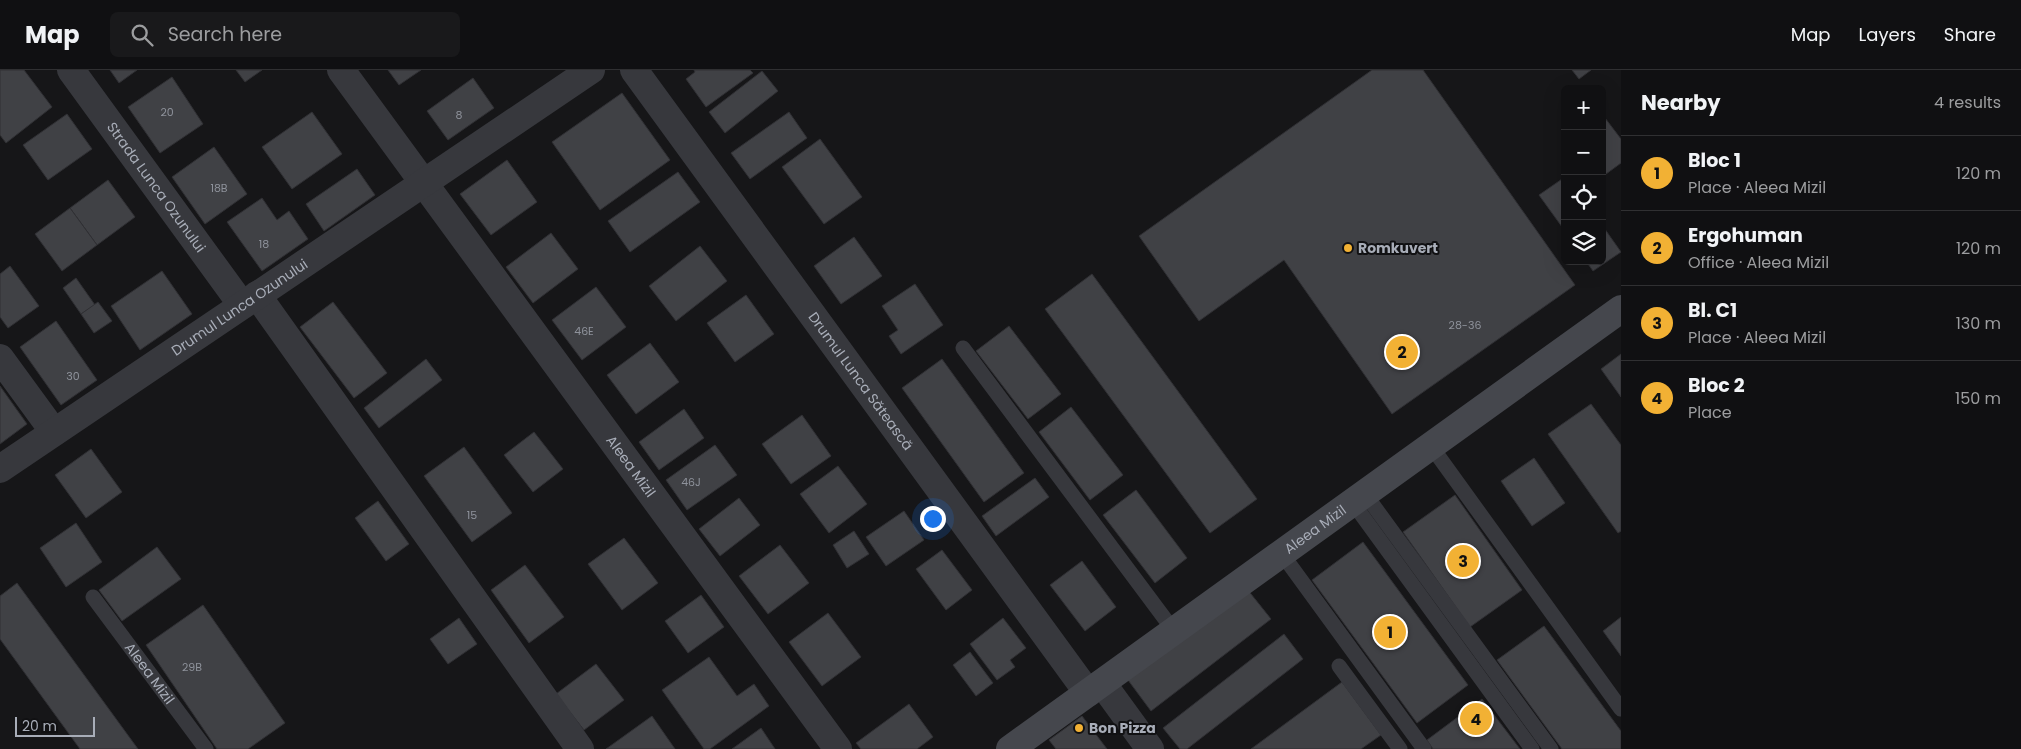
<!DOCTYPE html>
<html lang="en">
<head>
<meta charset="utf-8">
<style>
	:root { --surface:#101012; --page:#19191b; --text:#f1f3f6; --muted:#9c9d9f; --line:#303032; --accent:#f2b134 }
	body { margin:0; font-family:Poppins,sans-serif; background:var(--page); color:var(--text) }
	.controls { position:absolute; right:15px; top:15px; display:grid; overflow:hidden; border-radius:8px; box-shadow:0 5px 20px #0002 }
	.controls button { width:45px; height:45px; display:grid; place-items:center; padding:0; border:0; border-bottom:1px solid var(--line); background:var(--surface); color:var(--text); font:25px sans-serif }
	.scale { position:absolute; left:15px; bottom:12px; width:80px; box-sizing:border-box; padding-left:5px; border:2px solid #a8adb8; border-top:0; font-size:14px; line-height:18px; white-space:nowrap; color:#a8adb8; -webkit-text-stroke:4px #111113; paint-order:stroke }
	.you { position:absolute; left:932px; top:448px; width:18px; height:18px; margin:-12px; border:4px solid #fff; border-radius:50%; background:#1a73e8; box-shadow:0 0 0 8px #1a73e833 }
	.badge { display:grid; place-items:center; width:32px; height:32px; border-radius:50%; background:var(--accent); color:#111; font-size:16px; font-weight:700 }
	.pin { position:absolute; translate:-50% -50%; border:2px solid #fff; box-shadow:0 1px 5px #0006 }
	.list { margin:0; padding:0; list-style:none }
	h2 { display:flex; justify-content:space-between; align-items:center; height:65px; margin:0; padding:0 20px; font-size:21px }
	h2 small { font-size:16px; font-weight:400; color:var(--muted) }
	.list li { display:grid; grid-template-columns:32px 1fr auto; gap:15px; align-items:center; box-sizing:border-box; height:75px; padding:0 20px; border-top:1px solid var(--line) }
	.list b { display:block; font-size:19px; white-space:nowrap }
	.list p { margin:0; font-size:16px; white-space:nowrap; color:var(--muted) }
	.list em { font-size:16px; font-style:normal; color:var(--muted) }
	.icon { flex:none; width:28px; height:28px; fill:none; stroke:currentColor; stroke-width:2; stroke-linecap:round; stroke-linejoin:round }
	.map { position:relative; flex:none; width:1621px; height:679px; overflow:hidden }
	header { display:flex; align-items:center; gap:30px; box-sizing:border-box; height:70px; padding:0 25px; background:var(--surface); border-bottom:1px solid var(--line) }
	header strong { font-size:24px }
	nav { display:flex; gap:28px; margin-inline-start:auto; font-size:18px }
	.search { width:350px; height:45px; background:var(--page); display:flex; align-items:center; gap:12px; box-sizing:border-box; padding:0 18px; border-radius:8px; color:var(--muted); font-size:19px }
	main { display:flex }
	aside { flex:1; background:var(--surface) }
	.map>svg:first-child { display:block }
	.building { fill:#404145; stroke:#303034 }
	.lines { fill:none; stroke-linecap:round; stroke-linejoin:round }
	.lane { stroke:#37383d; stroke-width:15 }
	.street { stroke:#37383d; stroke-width:28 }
	.secondary { stroke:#45474d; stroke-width:28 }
	.poi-dot { fill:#f2b134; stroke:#111113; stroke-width:2 }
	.labels { text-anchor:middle; stroke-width:4; stroke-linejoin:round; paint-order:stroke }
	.number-label { font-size:11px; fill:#8e929b }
	.street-label { font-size:14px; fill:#a8adb8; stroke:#111113 }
	.poi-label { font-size:14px; font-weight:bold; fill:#a8adb8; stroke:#111113; text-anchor:start }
</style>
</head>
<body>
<header>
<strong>Map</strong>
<div class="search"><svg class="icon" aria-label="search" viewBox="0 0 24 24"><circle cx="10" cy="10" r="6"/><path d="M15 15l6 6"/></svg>Search here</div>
<nav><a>Map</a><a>Layers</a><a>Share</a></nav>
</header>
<main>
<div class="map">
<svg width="1621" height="679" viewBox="0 0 1621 679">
	<rect width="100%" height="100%" fill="#161618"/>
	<g class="building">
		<path d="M 0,0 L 24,0 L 52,37 L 6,73 L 0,65 Z"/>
		<path d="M 110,0 L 137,0 L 119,13 Z"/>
		<path d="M 236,0 L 262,0 L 245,12 Z"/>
		<path d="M 388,0 L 421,0 L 399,15 Z"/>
		<path d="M 694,0 L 750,0 L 753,3 L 706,37 L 686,9 L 695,2 Z"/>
		<path d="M 1372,0 L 1423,0 L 1575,215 L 1392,344 L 1284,190 L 1199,251 L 1139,166 Z"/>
		<path d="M 1572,0 L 1591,0 L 1579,9 Z"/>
		<path d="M 762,1 L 778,21 L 725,63 L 709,42 Z"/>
		<path d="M 172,7 L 203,54 L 160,83 L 128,37 Z"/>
		<path d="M 473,8 L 494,38 L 448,70 L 427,41 Z"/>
		<path d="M 622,23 L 670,90 L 600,140 L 552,72 Z"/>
		<path d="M 312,42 L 342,84 L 292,119 L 262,77 Z"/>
		<path d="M 789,42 L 807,68 L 750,109 L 731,83 Z"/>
		<path d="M 67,44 L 92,79 L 48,110 L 23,75 Z"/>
		<path d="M 1602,44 L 1621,69 L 1621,93 L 1602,107 Z"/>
		<path d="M 820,69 L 862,127 L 824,154 L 782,97 Z"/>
		<path d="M 214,77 L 247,124 L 205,154 L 172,107 Z"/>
		<path d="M 507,90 L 537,132 L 491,165 L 460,124 Z"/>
		<path d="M 357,99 L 375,125 L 324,161 L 306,134 Z"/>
		<path d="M 678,102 L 700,132 L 630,182 L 608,151 Z"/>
		<path d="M 1565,107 L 1565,161 L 1539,125 Z"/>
		<path d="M 108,110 L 135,147 L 97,175 L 70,138 Z"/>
		<path d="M 262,128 L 277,150 L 289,141 L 308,169 L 262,201 L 227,152 Z"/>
		<path d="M 70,138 L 97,175 L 62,201 L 35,164 Z"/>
		<path d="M 1602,155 L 1621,182 L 1593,201 L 1586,191 L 1602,191 Z"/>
		<path d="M 551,163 L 578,199 L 533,233 L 506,197 Z"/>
		<path d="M 854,167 L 882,206 L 841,234 L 814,196 Z"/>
		<path d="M 700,176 L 727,211 L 676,251 L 649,216 Z"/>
		<path d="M 10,196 L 39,236 L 8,258 L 0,247 L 0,204 Z"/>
		<path d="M 162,201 L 192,244 L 140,280 L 111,236 Z"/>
		<path d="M 1092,204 L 1257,429 L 1210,463 L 1045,239 Z"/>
		<path d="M 76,208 L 95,235 L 81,244 L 63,218 Z"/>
		<path d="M 915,214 L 943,255 L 901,284 L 889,266 L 898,260 L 882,236 Z"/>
		<path d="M 596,217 L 626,257 L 582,290 L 552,250 Z"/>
		<path d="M 746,225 L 774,264 L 735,292 L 707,253 Z"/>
		<path d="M 98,232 L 112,251 L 94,263 L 81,244 Z"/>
		<path d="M 333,232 L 387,303 L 354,328 L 300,257 Z"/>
		<path d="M 56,251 L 97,310 L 61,335 L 20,277 Z"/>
		<path d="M 1009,256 L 1061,324 L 1028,349 L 976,281 Z"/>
		<path d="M 650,273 L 679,312 L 636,344 L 607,305 Z"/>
		<path d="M 1621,284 L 1621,327 L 1601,299 Z"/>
		<path d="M 426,289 L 442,310 L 379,358 L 364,338 Z"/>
		<path d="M 942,289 L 1024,403 L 984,432 L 902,318 Z"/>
		<path d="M 0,316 L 27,354 L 0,374 Z"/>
		<path d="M 1591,334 L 1621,375 L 1621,461 L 1618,463 L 1548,364 Z"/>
		<path d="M 1071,337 L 1123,405 L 1090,430 L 1039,362 Z"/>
		<path d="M 684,339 L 704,368 L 659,400 L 639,372 Z"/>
		<path d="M 802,345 L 831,386 L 791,414 L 762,374 Z"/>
		<path d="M 534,362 L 563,399 L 533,422 L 504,385 Z"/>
		<path d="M 715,375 L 737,405 L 687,440 L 666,410 Z"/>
		<path d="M 464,377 L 512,443 L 472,472 L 424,406 Z"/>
		<path d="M 91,379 L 122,422 L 86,448 L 55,405 Z"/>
		<path d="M 1534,388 L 1565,433 L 1532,456 L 1501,411 Z"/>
		<path d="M 838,396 L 867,434 L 829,463 L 800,424 Z"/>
		<path d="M 1035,408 L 1049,427 L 996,466 L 982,446 Z"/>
		<path d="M 1136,420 L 1187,488 L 1155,513 L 1103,445 Z"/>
		<path d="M 1455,425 L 1522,520 L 1470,557 L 1403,462 Z"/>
		<path d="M 739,428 L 760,455 L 720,486 L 699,459 Z"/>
		<path d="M 378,431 L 409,474 L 386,491 L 355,448 Z"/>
		<path d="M 904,441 L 924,470 L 886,496 L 866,467 Z"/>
		<path d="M 76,453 L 102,492 L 66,517 L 40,478 Z"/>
		<path d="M 854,461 L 869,484 L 847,498 L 833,475 Z"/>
		<path d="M 624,468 L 658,513 L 622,540 L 588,494 Z"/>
		<path d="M 1363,472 L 1468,615 L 1417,653 L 1312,510 Z"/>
		<path d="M 780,475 L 809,513 L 768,544 L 739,506 Z"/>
		<path d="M 157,477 L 181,509 L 122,551 L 99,520 Z"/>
		<path d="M 942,480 L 972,520 L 946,540 L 916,499 Z"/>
		<path d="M 1082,491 L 1116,537 L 1085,561 L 1050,515 Z"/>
		<path d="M 525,495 L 564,547 L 529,573 L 491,520 Z"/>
		<path d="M 17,513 L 138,679 L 80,679 L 0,569 L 0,526 Z"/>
		<path d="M 1247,519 L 1271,549 L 1151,641 L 1128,610 Z"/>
		<path d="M 701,525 L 724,557 L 688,583 L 665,551 Z"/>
		<path d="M 203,535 L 285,653 L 248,679 L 217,679 L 146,575 Z"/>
		<path d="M 828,543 L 861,587 L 822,616 L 789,572 Z"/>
		<path d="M 1621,547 L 1621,586 L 1603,561 Z"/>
		<path d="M 459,548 L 477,574 L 448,594 L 430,569 Z"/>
		<path d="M 1003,548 L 1026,578 L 1010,590 L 1015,597 L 997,610 L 970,574 Z"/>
		<path d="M 1544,556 L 1621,661 L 1621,679 L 1562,679 L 1497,590 Z"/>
		<path d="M 1284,564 L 1303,589 L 1187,679 L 1180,679 L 1163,658 Z"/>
		<path d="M 970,582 L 993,613 L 976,626 L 953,595 Z"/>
		<path d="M 709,587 L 737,626 L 754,614 L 769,636 L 710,679 L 704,679 L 662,620 Z"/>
		<path d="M 596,594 L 624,630 L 584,660 L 556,624 Z"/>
		<path d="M 1342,612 L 1381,665 L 1361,679 L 1251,679 Z"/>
		<path d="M 1482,629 L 1520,679 L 1433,679 L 1427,670 Z"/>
		<path d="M 909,634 L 933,667 L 917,679 L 861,679 L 856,673 Z"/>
		<path d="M 652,646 L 675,679 L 606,679 Z"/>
		<path d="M 1082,646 L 1107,679 L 1056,679 L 1049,670 Z"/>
		<path d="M 761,658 L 775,679 L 732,679 Z"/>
	</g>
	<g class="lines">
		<g class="lane">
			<path d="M 963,278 L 1174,561"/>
			<path d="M 1431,376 L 1621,639"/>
			<path d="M 1365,424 L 1551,679"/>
			<path d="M 1353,433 L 1532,679"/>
			<path d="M 1282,484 L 1424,679"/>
			<path id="s1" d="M 93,527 L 206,679"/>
			<path d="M 1339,596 L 1400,679"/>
		</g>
		<g class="street">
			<path id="s2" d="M 71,0 L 242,235"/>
			<path id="s3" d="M 341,0 L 838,679"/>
			<path id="s4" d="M 634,0 L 1088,623"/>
			<path d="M 257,225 L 580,679"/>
			<path d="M 0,288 L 54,362"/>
			<path id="s5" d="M 0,399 L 591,0"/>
			<path d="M 1102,613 L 1150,679"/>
		</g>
		<path class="secondary" id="s6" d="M 1010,679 L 1621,239"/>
	</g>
	<g class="poi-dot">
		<circle cx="1348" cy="178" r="5"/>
		<circle cx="1079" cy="658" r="5"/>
	</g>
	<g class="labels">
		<g class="number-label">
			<text x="167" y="46">20</text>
			<text x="459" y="49">8</text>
			<text x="219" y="122">18B</text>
			<text x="264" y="178">18</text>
			<text x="1465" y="259">28-36</text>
			<text x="584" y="265">46E</text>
			<text x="73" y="310">30</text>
			<text x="691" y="416">46J</text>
			<text x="472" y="449">15</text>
			<text x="192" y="601">29B</text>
		</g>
		<g class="street-label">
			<text dy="5" stroke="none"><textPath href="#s2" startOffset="145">Strada Lunca Ozunului</textPath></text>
			<text dy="5" stroke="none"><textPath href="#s5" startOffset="289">Drumul Lunca Ozunului</textPath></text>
			<text dy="5" stroke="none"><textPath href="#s4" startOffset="385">Drumul Lunca Sătească</textPath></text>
			<text dy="5" stroke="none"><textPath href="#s3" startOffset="491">Aleea Mizil</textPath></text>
			<text dy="5" stroke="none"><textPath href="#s6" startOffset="376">Aleea Mizil</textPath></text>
			<text dy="5" stroke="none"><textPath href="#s1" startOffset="95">Aleea Mizil</textPath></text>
		</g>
		<g class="poi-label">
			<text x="1358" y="183">Romkuvert</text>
			<text x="1089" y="663">Bon Pizza</text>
		</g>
	</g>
</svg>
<div class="controls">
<button>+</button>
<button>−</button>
<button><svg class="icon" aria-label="locate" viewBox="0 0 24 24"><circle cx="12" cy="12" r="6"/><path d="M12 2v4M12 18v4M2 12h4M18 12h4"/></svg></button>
<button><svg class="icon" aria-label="layers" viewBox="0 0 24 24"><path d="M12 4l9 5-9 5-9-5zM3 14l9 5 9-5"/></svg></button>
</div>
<div class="scale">20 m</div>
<div class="you"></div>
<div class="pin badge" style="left:1390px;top:562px">1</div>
<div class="pin badge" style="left:1402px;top:282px">2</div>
<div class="pin badge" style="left:1463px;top:491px">3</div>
<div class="pin badge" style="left:1476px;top:649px">4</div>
</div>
<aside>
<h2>Nearby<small>4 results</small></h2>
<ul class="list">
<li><span class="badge">1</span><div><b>Bloc 1</b><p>Place · Aleea Mizil</p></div><em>120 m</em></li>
<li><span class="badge">2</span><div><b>Ergohuman</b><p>Office · Aleea Mizil</p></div><em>120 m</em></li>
<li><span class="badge">3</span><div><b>Bl. C1</b><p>Place · Aleea Mizil</p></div><em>130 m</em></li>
<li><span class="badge">4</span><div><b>Bloc 2</b><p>Place</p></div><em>150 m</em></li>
</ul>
</aside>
</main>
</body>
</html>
